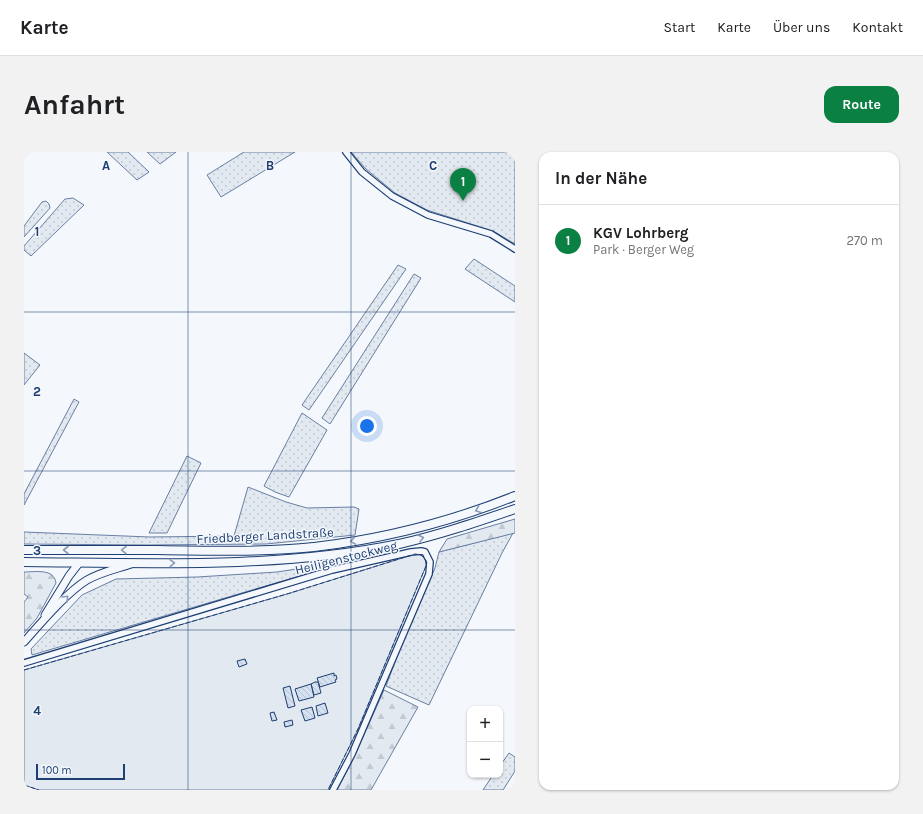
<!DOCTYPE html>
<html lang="de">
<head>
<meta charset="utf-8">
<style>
	:root { --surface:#fff; --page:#f2f2f2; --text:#202124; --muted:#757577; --line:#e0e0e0; --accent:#0b8043 }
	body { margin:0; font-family:Karla,sans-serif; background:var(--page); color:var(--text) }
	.controls { position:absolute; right:12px; bottom:12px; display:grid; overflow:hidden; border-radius:8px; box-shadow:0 1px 3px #0004 }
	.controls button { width:36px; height:36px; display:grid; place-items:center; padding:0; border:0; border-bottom:1px solid var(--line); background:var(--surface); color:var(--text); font:20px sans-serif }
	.scale { position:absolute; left:12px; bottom:10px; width:89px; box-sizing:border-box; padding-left:4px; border:2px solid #1d3f73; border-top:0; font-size:11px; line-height:14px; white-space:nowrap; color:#1d3f73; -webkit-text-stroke:3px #f4f7fb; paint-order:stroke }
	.you { position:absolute; left:343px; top:274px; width:14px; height:14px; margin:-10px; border:3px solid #fff; border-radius:50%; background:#1a73e8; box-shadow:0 0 0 6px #1a73e833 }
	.badge { display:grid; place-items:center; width:26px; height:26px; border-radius:50%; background:var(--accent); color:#fff; font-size:13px; font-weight:700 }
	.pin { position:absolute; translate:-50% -33px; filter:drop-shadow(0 1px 2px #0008) }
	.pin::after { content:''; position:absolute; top:21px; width:14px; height:12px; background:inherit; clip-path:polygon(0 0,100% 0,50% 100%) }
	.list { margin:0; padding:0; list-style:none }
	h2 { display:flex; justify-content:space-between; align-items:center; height:52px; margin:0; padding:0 16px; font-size:17px }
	h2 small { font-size:13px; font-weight:400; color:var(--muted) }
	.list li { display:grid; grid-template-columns:26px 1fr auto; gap:12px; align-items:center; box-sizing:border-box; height:72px; padding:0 16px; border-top:1px solid var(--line) }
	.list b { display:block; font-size:15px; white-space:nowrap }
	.list p { margin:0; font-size:13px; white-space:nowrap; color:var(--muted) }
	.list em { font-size:13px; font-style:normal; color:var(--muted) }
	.map { position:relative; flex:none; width:491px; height:638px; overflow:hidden; border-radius:12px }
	header { display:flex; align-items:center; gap:24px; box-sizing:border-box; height:56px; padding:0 20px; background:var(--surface); border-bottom:1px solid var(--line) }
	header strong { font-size:19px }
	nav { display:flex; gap:22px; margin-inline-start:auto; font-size:14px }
	.intro { display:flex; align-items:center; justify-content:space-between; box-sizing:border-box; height:96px; padding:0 24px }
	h1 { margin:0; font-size:28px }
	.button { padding:10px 18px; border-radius:12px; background:var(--accent); color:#fff; font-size:14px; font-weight:700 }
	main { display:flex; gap:24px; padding:0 24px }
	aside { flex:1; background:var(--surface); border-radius:12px; box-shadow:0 1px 3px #0004 }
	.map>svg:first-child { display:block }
	.grass { fill:url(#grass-dots); stroke:#687fa3 }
	.forest { fill:url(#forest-firs); stroke:#687fa3 }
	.park { fill:#e3e9f0; stroke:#687fa3 }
	.building { fill:url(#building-back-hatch); stroke:#1d3f73 }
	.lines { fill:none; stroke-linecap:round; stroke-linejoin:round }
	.minor-casing { stroke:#1d3f73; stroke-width:8 }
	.tertiary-casing { stroke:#1d3f73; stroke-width:9 }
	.primary-casing { stroke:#1d3f73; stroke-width:10 }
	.minor { stroke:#f4f7fb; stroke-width:5.5 }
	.tertiary { stroke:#f4f7fb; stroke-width:7 }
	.primary { stroke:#f4f7fb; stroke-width:8 }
	.fence { stroke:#1d3f73; stroke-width:1; stroke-dasharray:5 2; stroke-linecap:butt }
	.oneway { stroke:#889bb7 }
	.grid { fill:none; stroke:#1d3f73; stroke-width:1; stroke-opacity:0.55 }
	.labels { text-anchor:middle; stroke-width:3; stroke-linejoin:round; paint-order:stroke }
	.street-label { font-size:13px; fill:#1d3f73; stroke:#f4f7fb }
	.grid-label { font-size:13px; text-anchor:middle; font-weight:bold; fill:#1d3f73; stroke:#f4f7fb; stroke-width:3; stroke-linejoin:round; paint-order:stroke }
</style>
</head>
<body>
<header>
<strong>Karte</strong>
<nav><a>Start</a><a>Karte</a><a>Über uns</a><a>Kontakt</a></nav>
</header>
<div class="intro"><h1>Anfahrt</h1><a class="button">Route</a></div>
<main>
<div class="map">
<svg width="491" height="638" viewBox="0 0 491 638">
	<defs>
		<pattern id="grass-dots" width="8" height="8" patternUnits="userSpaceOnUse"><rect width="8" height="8" fill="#e3e9f0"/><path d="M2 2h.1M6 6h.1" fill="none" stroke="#c2c9d1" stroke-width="1.8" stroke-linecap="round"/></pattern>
		<pattern id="forest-firs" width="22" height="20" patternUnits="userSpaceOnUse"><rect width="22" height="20" fill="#e3e9f0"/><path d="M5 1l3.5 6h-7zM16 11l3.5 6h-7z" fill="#c2c9d1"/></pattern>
		<pattern id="building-back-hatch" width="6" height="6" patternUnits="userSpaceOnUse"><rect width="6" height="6" fill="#d5e0f0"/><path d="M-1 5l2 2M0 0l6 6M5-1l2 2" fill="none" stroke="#b6c1d1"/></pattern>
	</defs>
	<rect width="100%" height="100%" fill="#f4f7fb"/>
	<g class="grass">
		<path d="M 83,0 L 104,0 L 125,20 L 113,28 Z"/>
		<path d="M 123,0 L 152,0 L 136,12 Z"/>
		<path d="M 220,0 L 271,0 L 197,45 L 183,23 Z"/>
		<path d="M 327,0 L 491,0 L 491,92 L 469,79 L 403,58 L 371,41 L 342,17 Z"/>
		<path d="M 49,46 L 60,53 L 7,104 L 0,98 L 0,94 L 41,47 Z"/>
		<path d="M 22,49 L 25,52 L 26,56 L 0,85 L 0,74 L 18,50 Z"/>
		<path d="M 450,107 L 491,134 L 491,150 L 441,117 Z"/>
		<path d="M 374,113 L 382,117 L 285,258 L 278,253 Z"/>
		<path d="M 390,122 L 397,126 L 306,272 L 298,266 Z"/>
		<path d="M 0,201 L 16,213 L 0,233 Z"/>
		<path d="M 50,247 L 55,250 L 0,353 L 0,342 Z"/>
		<path d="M 278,261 L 303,278 L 265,345 L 251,340 L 240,334 Z"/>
		<path d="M 163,304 L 177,311 L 143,381 L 125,381 Z"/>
		<path d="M 224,335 L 262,350 L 283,356 L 330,355 L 335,357 L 331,383 L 242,392 L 124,393 L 0,392 L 0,380 L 126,385 L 210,384 Z"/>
		<path d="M 489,381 L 478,401 L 405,553 L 362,534 L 377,494 L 411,416 L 415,400 Z"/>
		<path d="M 305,412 L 306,415 L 8,503 L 7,497 L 58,443 L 92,427 L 173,425 L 253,420 Z"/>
		<path d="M 485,601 L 491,605 L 491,619 L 479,638 L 459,638 L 469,623 L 476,623 L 476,614 Z"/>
	</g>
	<g class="forest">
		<path d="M 491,367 L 491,381 L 415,400 L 423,387 Z"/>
		<path d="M 0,420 C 11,420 30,416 32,431 L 13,466 L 0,481 L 0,450 L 4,445 L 0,442 Z"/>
		<path d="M 360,538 L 394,555 L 347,638 L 313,638 L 331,603 Z"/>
	</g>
	<path class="park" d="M 391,402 C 398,402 403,406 402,414 L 334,577 L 304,638 L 15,638 L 0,633 L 0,518 L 263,442 Z"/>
	<g class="building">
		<path d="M 221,507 L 223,512 L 215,515 L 213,509 Z"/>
		<path d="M 310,521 L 310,524 L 312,523 L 313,527 L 311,528 L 312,530 L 296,535 L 293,526 Z"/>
		<path d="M 291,530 L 294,530 L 297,541 L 290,543 L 287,532 Z"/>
		<path d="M 287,532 L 290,545 L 275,549 L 271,537 Z"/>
		<path d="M 266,534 L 271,554 L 264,556 L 259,536 Z"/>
		<path d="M 301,551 L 304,561 L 294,564 L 292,554 Z"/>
		<path d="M 288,555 L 291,566 L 281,569 L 277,558 Z"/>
		<path d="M 250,560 L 253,568 L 248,569 L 246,561 Z"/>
		<path d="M 268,568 L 269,573 L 261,575 L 260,570 Z"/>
	</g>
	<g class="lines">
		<defs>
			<g id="minor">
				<path d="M 322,0 L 338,20 L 368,44 L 404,63 L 467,82 L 491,97"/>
				<path d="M 0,511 L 308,418 L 387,400 L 397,399 L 401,400 L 406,410 L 405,422 L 328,602 L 309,638"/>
			</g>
			<g id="tertiary">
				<path d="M 21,463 L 45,424 L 55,411"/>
				<path d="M 0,490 C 16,472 43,440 63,428 C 77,420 92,417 107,412"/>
			</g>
			<g id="primary">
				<path d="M 0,398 C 44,398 89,398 133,398 C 185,399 238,400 290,395 C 359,387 426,370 491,344"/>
				<path d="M 0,410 C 123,411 253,417 375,392 C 415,383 453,370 491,357"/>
			</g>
		</defs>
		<use href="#minor" class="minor-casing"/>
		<use href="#tertiary" class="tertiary-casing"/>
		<use href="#primary" class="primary-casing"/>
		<use href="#minor" class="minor"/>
		<use href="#tertiary" class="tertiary"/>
		<use href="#primary" class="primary"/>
		<g class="fence">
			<path d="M 0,518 L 263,442 L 391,402 L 397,403 L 402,408 L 402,414 L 334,577 L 304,638"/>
			<path d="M 0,633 L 15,638"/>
		</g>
	</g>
	<defs><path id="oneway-chevron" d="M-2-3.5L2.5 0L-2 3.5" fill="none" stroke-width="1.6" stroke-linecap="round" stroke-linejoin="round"/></defs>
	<g class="oneway">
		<use href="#oneway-chevron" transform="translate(454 358) rotate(160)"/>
		<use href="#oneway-chevron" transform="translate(397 386) rotate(-14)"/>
		<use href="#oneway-chevron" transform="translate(329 389) rotate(171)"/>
		<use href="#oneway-chevron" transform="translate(42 398) rotate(180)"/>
		<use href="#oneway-chevron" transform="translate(100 398) rotate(-179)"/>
		<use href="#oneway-chevron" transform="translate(148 411) rotate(-1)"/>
		<use href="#oneway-chevron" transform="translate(42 446) rotate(-45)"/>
	</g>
	<path class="grid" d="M 164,0 L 164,638M 327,0 L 327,638M 0,160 L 491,160M 0,319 L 491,319M 0,478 L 491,478"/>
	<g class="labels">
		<g class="street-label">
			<text transform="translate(241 383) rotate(-3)" y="5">Friedberger Landstraße</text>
			<text transform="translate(322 405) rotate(-14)" y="5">Heiligenstockweg</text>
		</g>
	</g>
	<g class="grid-label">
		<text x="82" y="18">A</text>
		<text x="246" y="18">B</text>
		<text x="409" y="18">C</text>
		<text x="13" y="84">1</text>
		<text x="13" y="244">2</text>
		<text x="13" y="403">3</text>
		<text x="13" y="563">4</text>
	</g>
</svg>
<div class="controls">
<button>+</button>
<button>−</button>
</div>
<div class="scale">100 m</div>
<div class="you"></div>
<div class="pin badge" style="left:439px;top:49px">1</div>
</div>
<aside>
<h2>In der Nähe<small></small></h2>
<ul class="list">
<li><span class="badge">1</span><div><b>KGV Lohrberg</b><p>Park · Berger Weg</p></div><em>270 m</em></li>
</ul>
</aside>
</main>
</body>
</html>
